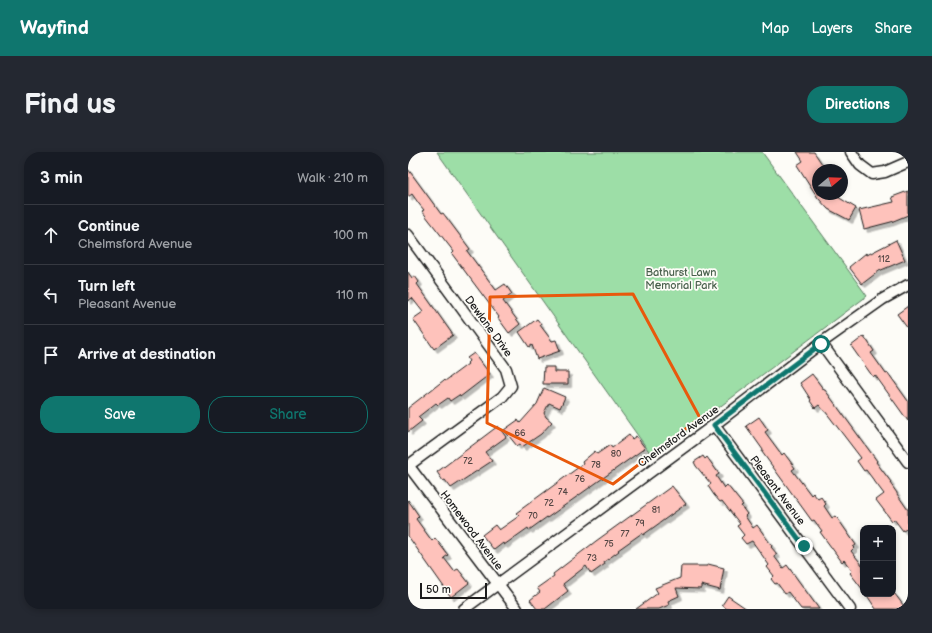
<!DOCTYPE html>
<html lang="en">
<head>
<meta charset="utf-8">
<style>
	:root { --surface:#171b24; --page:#242831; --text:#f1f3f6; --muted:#9ea1a6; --line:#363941; --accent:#0f766e }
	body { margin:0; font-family:"Balsamiq Sans",sans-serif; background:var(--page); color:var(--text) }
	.controls { position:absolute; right:12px; bottom:12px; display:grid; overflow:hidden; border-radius:8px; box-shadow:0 2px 6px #0003 }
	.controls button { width:36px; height:36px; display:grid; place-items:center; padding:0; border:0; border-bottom:1px solid var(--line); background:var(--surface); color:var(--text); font:20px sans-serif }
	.compass { position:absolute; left:404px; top:12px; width:36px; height:36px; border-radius:50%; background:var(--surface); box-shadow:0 2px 6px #0003; rotate:71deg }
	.scale { position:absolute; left:12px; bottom:10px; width:67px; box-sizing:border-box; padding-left:4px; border:2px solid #1c1c1c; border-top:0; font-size:11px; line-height:14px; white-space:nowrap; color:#1c1c1c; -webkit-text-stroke:3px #fdfcf7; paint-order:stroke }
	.stop { position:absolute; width:12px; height:12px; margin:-9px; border:3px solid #0f766e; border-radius:50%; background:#fff }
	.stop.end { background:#0f766e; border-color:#fff; box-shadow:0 1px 4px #0008 }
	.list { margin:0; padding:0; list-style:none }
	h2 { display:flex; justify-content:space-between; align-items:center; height:52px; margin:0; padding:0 16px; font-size:17px }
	h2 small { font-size:13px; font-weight:400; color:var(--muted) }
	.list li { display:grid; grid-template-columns:26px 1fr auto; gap:12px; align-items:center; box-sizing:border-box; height:60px; padding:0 16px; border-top:1px solid var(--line) }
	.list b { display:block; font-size:15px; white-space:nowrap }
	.list p { margin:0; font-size:13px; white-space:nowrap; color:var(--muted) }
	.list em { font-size:13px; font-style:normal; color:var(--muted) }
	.actions { display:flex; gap:8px; padding:12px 16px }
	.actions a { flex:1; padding:9px 0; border:1px solid var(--accent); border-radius:16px; text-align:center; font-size:14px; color:var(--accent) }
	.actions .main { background:var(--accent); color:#fff }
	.icon { flex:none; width:22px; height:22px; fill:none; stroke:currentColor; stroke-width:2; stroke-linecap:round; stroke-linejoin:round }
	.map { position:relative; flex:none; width:500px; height:457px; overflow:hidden; border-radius:16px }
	header { display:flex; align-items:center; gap:24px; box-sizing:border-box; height:56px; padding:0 20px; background:var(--accent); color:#fff }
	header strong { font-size:19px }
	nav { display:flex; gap:22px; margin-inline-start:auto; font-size:14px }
	.intro { display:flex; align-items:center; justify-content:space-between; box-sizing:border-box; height:96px; padding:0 24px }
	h1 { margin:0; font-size:28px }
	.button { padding:10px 18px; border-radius:16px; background:var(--accent); color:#fff; font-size:14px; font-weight:700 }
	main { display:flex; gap:24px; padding:0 24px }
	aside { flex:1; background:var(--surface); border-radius:16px; box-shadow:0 2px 6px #0003 }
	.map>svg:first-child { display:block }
	.green { fill:#9ddea7; stroke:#5c7d62 }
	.building { fill:#fec2bb; stroke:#1c1c1c; filter:url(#shadow) }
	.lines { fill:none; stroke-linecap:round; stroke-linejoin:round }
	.minor-casing { stroke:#1c1c1c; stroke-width:13 }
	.minor { stroke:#fdfcf7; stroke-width:10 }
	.route { stroke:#0f766e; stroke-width:5 }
	.marked { fill:none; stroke:#e8590c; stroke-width:3; stroke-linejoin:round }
	.labels { text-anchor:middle; stroke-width:3.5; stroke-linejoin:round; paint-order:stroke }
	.number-label { font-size:9px; fill:#544644 }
	.park-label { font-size:11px; fill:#49604d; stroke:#fdfcf7 }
	.street-label { font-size:11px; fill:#1c1c1c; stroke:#fdfcf7 }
</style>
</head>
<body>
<header>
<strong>Wayfind</strong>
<nav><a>Map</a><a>Layers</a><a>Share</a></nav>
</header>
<div class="intro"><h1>Find us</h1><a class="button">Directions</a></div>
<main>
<aside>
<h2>3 min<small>Walk · 210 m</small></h2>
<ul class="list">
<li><svg class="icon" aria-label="ahead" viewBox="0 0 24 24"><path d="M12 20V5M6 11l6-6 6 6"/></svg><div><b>Continue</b><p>Chelmsford Avenue</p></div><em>100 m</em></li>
<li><svg class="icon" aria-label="left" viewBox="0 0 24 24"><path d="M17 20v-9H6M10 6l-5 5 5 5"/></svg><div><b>Turn left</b><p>Pleasant Avenue</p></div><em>110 m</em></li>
<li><svg class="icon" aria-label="arrive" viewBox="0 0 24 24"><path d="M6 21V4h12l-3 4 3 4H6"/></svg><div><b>Arrive at destination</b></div></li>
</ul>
<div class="actions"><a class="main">Save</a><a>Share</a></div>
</aside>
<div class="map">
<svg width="500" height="457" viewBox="0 0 500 457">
	<defs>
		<filter id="shadow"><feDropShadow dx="3.5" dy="3.5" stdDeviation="0" flood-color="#0004"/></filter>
	</defs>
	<rect width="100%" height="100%" fill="#fdfcf7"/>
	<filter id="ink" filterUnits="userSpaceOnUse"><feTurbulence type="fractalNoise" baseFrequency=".025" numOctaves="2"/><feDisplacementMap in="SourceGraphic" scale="8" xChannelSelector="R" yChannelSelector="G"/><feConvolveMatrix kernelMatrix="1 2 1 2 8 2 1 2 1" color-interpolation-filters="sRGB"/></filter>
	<g filter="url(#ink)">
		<path class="green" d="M 29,0 L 354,0 L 459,144 L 245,305 Z"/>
		<g class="building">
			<path d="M 389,0 L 406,0 L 418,18 L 410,18 L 410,42 L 425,42 L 448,56 L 441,68 L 420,57 L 410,46 L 389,13 L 395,9 Z"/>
			<path d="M 0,17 L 33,62 L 35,61 L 62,97 L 59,99 L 88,138 L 97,132 L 104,142 L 95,149 L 112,172 L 101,181 L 90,166 L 91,165 L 44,102 L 46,100 L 14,59 L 16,58 L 11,52 L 4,42 L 0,45 Z"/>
			<path d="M 500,39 L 500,63 L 483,70 L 456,77 L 451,58 L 486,50 L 484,45 Z"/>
			<path d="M 488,88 L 497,108 L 471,119 L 454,132 L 441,115 L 458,101 L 459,103 Z"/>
			<path d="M 0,120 L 4,126 L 7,124 L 11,130 L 9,132 L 45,183 L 26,197 L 5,167 L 15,160 L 4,146 L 0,149 Z"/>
			<path d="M 500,154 L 500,177 L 489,162 Z"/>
			<path d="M 129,167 L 133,172 L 132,173 L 144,189 L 148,188 L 152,199 L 129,207 L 124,193 L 121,195 L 111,180 Z"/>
			<path d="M 456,184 L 466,199 L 463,201 L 478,222 L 480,221 L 500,249 L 500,269 L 467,223 L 465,225 L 443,194 Z"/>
			<path d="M 66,201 L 82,222 L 52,245 L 51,243 L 42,249 L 40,246 L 30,253 L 28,251 L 10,265 L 14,269 L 0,280 L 0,256 L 36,228 L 37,229 L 60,212 L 59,211 L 61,209 L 59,206 Z"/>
			<path d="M 136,215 L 146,215 L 146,220 L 160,220 L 160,232 L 135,232 Z"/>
			<path d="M 404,222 L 416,238 L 417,238 L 469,309 L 468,310 L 483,330 L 482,331 L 489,341 L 489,342 L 500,358 L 500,376 L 495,379 L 486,367 L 484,369 L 468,348 L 476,342 L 458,318 L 456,319 L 449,309 L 453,306 L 417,259 L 416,259 L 411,253 L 407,256 L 402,249 L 403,248 L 392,231 Z"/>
			<path d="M 136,236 L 157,245 L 152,256 L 141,251 L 136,261 L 138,265 L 144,270 L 133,282 L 114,295 L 112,292 L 109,294 L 96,278 L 110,268 L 112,271 L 129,252 Z"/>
			<path d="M 351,265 L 360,278 L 357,280 L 374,303 L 376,301 L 387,316 L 384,318 L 403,343 L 405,341 L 410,347 L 413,345 L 418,352 L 416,354 L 424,366 L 427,364 L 430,367 L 448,393 L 445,395 L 446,396 L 443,399 L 455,414 L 455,438 L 442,421 L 444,419 L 436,408 L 434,410 L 412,380 L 414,379 L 406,368 L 404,369 L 354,300 L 355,298 L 338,274 Z"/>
			<path d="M 90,274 L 98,285 L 77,300 L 84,309 L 43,336 L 37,328 L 35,329 L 29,320 Z"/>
			<path d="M 221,283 L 224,287 L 228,284 L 237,296 L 139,366 L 139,365 L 121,378 L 120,376 L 96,393 L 95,391 L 86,398 L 74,383 L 87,373 L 91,378 L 111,364 L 108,361 L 175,312 L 174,310 L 187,299 L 189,302 L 202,293 L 204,296 Z"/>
			<path d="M 295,304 L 297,307 L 299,305 L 311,322 L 308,324 L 316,336 L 319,333 L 335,353 L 333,354 L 339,362 L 337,364 L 345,376 L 349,373 L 364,394 L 363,395 L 369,402 L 366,404 L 375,416 L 379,413 L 411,457 L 393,457 L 380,440 L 377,442 L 369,431 L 367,432 L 363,427 L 366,424 L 359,415 L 361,413 L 344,389 L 338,392 L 333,386 L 336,383 L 329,374 L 332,372 L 314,349 L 312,350 L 306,343 L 300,334 L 303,332 L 288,314 L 286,310 Z"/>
			<path d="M 264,334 L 278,352 L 235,383 L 234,381 L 210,398 L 211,399 L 196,410 L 197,412 L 183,422 L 178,414 L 155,432 L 160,439 L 137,457 L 129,457 L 122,448 L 132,440 L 129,436 L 146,424 L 145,422 L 188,389 Z"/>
			<path d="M 0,348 L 11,364 L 8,367 L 24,389 L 27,386 L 40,403 L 36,406 L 46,419 L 50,417 L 61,431 L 43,445 L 0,384 Z"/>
			<path d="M 300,412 L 316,416 L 312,438 L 293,433 L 293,437 L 268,436 L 271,444 L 260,449 L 261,453 L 251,457 L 228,457 L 250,441 L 247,436 L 272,426 L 273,414 L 300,414 Z"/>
			<path d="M 458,442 L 487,442 L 498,457 L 468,457 Z"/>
			<path d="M 320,444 L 339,457 L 319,457 L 314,453 Z"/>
		</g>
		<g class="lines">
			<defs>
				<g id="minor">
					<path d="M 443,0 L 452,13 L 464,22 L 477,20 L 500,10"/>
					<path d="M 0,83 L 98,217 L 103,234 L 94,245 L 1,313"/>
					<path d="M 413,191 L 500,310"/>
					<path d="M 306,273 L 442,457"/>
					<path d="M 0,313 L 109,457"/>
					<path d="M 56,457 L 306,273 L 413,191 L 475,147 L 500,133"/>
				</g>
			</defs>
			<use href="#minor" class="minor-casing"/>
			<use href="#minor" class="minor"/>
		</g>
	</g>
	<g class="lines" filter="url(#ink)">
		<path class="route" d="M 396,394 L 306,273 L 413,192"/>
	</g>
	<path class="marked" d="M 225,142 L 292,266 L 205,332 L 79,271 L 82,145 Z"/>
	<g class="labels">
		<g class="number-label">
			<text x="476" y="110">112</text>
			<text x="112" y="284">66</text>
			<text x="208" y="305">80</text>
			<text x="60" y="312">72</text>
			<text x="188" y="316">78</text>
			<text x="172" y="330">76</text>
			<text x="155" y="343">74</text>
			<text x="141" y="354">72</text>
			<text x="248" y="361">81</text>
			<text x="125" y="367">70</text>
			<text x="232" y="374">79</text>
			<text x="217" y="385">77</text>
			<text x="201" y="395">75</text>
			<text x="184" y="409">73</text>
		</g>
		<g class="park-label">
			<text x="273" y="124">Bathurst Lawn<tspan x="273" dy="13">Memorial Park</tspan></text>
		</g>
		<g class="street-label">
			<text transform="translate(81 174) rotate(54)" y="4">Dewlane Drive</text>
			<text transform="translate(270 284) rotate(-36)" y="4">Chelmsford Avenue</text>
			<text transform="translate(370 338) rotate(53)" y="4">Pleasant Avenue</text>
			<text transform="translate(64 378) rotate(53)" y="4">Homewood Avenue</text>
		</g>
	</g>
</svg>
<div class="controls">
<button>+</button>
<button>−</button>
</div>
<svg class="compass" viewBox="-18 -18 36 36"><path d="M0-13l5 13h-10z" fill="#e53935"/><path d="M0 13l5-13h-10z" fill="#9ea1a6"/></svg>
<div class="scale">50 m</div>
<div class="stop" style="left:413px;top:192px"></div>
<div class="stop end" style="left:396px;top:394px"></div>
</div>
</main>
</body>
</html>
